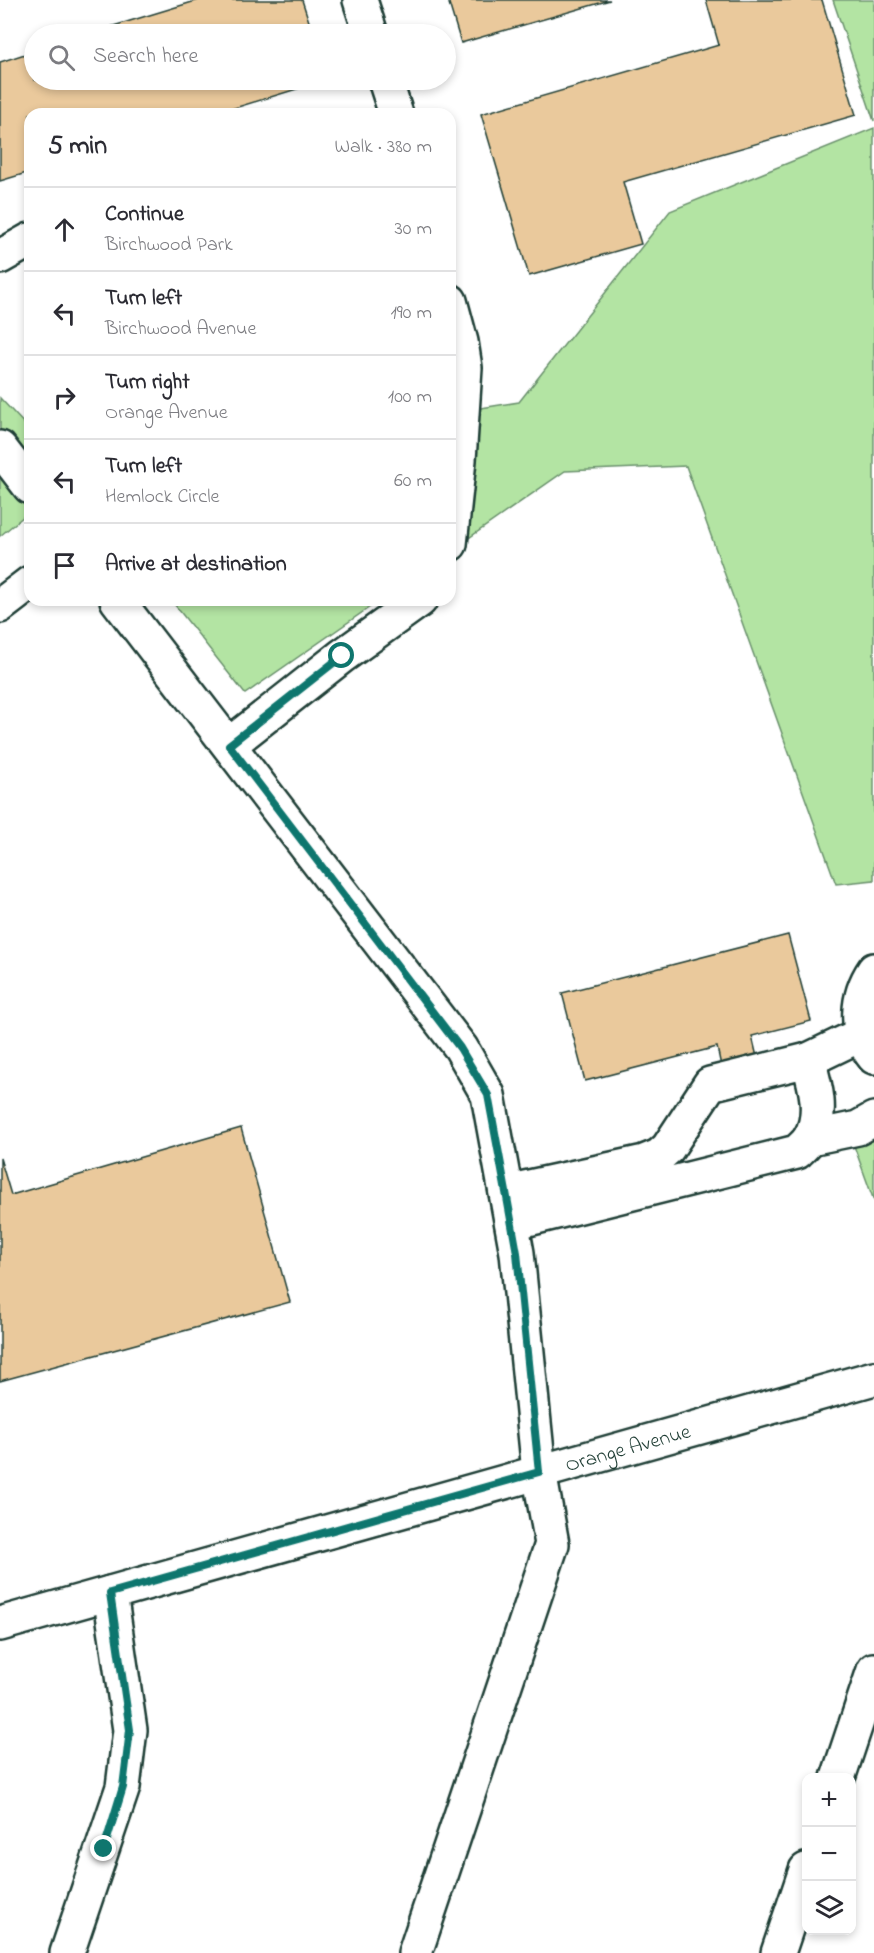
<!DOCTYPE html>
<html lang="en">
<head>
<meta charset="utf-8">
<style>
	:root { --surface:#fff; --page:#f7f7f7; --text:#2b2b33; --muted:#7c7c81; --line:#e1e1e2 }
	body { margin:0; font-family:"Indie Flower",sans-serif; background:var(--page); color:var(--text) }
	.controls { position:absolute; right:18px; bottom:18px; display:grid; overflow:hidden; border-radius:12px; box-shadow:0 3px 9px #0003 }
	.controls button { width:54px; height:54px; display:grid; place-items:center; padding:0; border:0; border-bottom:2px solid var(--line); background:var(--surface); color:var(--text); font:30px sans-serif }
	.stop { position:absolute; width:18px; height:18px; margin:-14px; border:4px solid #0f766e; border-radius:50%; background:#fff }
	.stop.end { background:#0f766e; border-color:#fff; box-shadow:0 2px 6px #0008 }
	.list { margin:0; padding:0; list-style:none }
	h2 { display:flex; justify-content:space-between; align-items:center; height:78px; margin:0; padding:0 24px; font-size:26px }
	h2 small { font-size:20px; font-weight:400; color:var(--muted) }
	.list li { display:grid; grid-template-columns:39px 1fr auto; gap:18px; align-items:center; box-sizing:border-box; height:84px; padding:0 24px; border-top:2px solid var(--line) }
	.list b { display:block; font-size:22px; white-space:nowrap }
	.list p { margin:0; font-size:20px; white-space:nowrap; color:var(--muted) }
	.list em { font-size:20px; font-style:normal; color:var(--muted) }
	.icon { flex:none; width:33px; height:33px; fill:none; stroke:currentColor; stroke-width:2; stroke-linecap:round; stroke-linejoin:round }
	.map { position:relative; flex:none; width:874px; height:1953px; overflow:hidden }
	.search { position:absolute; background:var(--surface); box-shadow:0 3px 9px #0003; left:24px; top:24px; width:432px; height:66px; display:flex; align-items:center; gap:15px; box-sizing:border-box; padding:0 21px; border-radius:33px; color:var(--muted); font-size:22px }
	.panel { position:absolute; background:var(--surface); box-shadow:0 3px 9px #0003; left:24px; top:108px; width:432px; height:498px; border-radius:18px }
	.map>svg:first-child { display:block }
	.green { fill:#b3e4a3; stroke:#69906c; stroke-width:1.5 }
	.building { fill:#eac99c; stroke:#1f3d34; stroke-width:1.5 }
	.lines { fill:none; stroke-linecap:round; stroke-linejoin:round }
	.minor-casing { stroke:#1f3d34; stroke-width:38 }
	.minor { stroke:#fff; stroke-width:33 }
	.route { stroke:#0f766e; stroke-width:8 }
	.labels { text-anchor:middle; stroke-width:4.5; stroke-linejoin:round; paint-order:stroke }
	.street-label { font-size:21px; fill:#1f3d34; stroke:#fff }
</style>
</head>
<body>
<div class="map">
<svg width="874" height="1953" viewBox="0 0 874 1953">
	<rect width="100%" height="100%" fill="#fff"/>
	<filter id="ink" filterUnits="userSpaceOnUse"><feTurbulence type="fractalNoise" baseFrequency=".0167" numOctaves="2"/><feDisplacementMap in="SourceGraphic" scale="12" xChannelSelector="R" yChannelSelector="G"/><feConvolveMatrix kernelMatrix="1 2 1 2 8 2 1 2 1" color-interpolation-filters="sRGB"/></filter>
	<g filter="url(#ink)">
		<g class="green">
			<path d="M 833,0 L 874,0 L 874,121 Z"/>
			<path d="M 874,128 L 874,880 L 836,884 L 686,466 L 565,471 L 450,551 L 450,413 L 519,402 L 670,211 Z"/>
			<path d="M 0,398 L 30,430 L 30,511 L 0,536 Z"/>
			<path d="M 171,600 L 380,600 L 245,694 Z"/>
			<path d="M 874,1137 L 874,1201 L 853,1143 Z"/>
		</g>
		<g class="building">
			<path d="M 199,0 L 302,0 L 313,34 L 87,34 Z"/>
			<path d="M 448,0 L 610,0 L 461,43 Z"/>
			<path d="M 706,0 L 822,0 L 856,115 L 623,182 L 641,244 L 529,276 L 481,114 L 719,45 Z"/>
			<path d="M 34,51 L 34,80 L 326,80 L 215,114 L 30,114 L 30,172 L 0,181 L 0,62 Z"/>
			<path d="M 788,935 L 811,1021 L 752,1036 L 757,1057 L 721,1066 L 717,1047 L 585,1081 L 562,993 Z"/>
			<path d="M 241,1128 L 290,1302 L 0,1381 L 0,1158 L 11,1195 Z"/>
		</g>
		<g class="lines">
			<defs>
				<g id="minor">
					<path d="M 360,0 L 371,34"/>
					<path d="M 385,80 L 396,114"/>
					<path d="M 0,257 L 30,240"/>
					<path d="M 450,301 L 461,342 L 465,368 L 459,460 L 450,544"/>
					<path d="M 0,448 L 30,487"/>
					<path d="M 117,600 L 461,1048 L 488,1095 L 517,1253 L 539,1472 L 552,1544 L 415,1953"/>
					<path d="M 0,606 L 30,583"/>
					<path d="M 229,745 L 342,656 L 420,600"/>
					<path d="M 874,970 C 857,995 853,1031 874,1057"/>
					<path d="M 808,1060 L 862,1034"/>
					<path d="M 810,1138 L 858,1128 L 874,1119"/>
					<path d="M 506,1192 L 644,1162 L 659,1156 L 668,1148 L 710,1084 L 808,1060 C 815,1084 824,1114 810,1138 C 807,1143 801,1148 797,1152 L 512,1223"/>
					<path id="s1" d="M 0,1624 L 874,1378"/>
					<path d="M 838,1778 L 874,1670"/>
					<path d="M 67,1953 L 123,1787 L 130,1730 L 110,1593"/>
					<path d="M 778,1953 L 806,1870"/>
				</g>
			</defs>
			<use href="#minor" class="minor-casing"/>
			<use href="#minor" class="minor"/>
		</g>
	</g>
	<g class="lines" filter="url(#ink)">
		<path class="route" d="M 104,1849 L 123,1787 L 130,1730 L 110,1593 L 539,1472 L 517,1253 L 506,1192 L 488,1095 L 460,1048 L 229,745 L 342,656"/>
	</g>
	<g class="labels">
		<g class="street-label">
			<text dy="7" stroke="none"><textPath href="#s1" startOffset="652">Orange Avenue</textPath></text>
		</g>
	</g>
</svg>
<div class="controls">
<button>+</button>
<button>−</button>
<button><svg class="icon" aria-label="layers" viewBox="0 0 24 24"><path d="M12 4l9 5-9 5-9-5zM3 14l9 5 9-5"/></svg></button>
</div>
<div class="stop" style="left:342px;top:656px"></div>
<div class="stop end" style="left:104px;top:1849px"></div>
<div class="search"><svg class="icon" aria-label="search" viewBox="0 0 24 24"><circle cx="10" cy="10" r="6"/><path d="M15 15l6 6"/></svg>Search here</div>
<section class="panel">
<h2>5 min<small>Walk · 380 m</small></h2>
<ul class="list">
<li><svg class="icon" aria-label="ahead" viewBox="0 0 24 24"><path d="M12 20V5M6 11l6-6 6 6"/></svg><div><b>Continue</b><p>Birchwood Park</p></div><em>30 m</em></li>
<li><svg class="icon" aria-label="left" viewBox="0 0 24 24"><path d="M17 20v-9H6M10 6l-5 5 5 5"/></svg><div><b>Turn left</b><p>Birchwood Avenue</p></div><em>190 m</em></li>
<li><svg class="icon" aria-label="right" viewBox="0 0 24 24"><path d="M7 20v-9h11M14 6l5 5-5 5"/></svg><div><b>Turn right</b><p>Orange Avenue</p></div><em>100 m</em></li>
<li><svg class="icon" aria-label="left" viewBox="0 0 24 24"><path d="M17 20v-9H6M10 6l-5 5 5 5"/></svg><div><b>Turn left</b><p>Hemlock Circle</p></div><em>60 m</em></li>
<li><svg class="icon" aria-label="arrive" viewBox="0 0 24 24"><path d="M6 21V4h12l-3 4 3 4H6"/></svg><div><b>Arrive at destination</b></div></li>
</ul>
</section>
</div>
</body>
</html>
